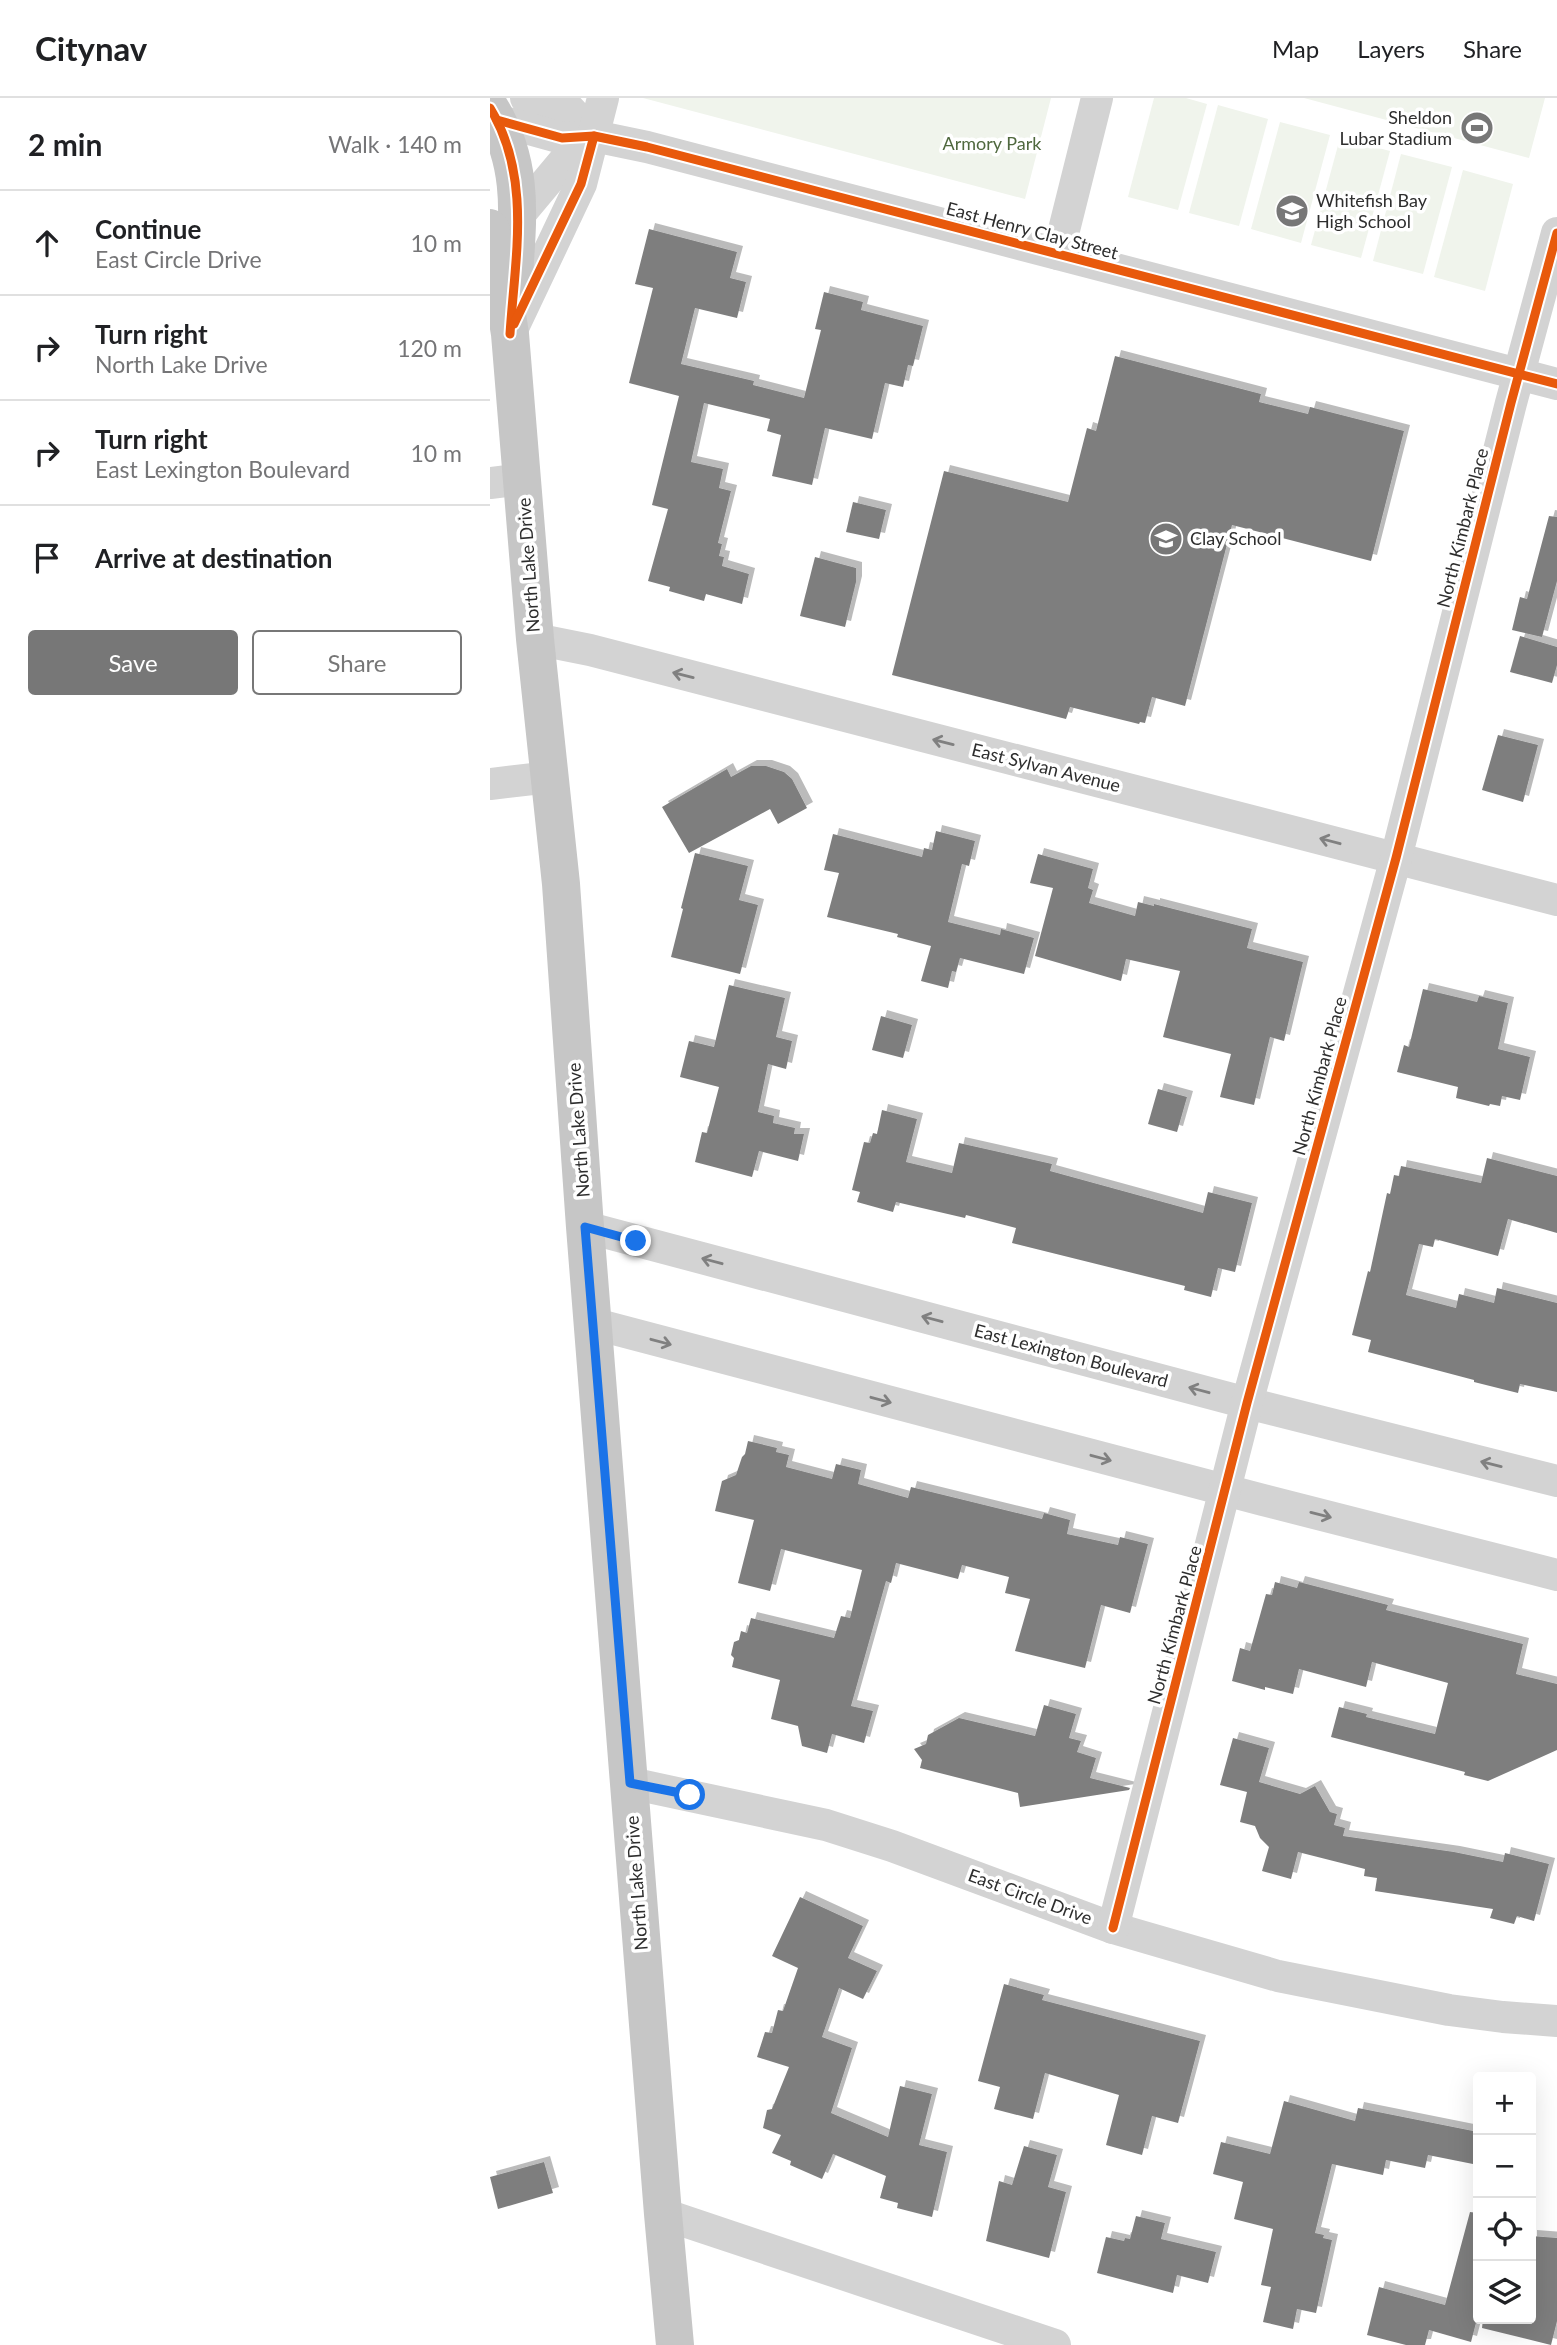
<!DOCTYPE html>
<html lang="en">
<head>
<meta charset="utf-8">
<style>
	:root { --surface:#fff; --page:#f2f2f2; --text:#202124; --muted:#757577; --line:#e0e0e0; --accent:#777 }
	body { margin:0; font-family:Lato,sans-serif; background:var(--page); color:var(--text) }
	.controls { position:absolute; right:21px; bottom:21px; display:grid; overflow:hidden; border-radius:7px; box-shadow:0 7px 28px #0002 }
	.controls button { width:63px; height:63px; display:grid; place-items:center; padding:0; border:0; border-bottom:2px solid var(--line); background:var(--surface); color:var(--text); font:35px sans-serif }
	.stop { position:absolute; width:21px; height:21px; margin:-16px; border:5px solid #1a73e8; border-radius:50%; background:#fff }
	.stop.end { background:#1a73e8; border-color:#fff; box-shadow:0 2px 7px #0008 }
	.list { margin:0; padding:0; list-style:none }
	h2 { display:flex; justify-content:space-between; align-items:center; height:91px; margin:0; padding:0 28px; font-size:30px }
	h2 small { font-size:23px; font-weight:400; color:var(--muted) }
	.list li { display:grid; grid-template-columns:46px 1fr auto; gap:21px; align-items:center; box-sizing:border-box; height:105px; padding:0 28px; border-top:2px solid var(--line) }
	.list b { display:block; font-size:26px; white-space:nowrap }
	.list p { margin:0; font-size:23px; white-space:nowrap; color:var(--muted) }
	.list em { font-size:23px; font-style:normal; color:var(--muted) }
	.actions { display:flex; gap:14px; padding:21px 28px }
	.actions a { flex:1; padding:16px 0; border:2px solid var(--accent); border-radius:7px; text-align:center; font-size:24px; color:var(--accent) }
	.actions .main { background:var(--accent); color:#fff }
	.icon { flex:none; width:38px; height:38px; fill:none; stroke:currentColor; stroke-width:2; stroke-linecap:round; stroke-linejoin:round }
	.map { position:relative; flex:none; width:1067px; height:2247px; overflow:hidden }
	header { display:flex; align-items:center; gap:42px; box-sizing:border-box; height:98px; padding:0 35px; background:var(--surface); border-bottom:2px solid var(--line) }
	header strong { font-size:33px }
	nav { display:flex; gap:38px; margin-inline-start:auto; font-size:24px }
	main { display:flex }
	aside { flex:1; background:var(--surface) }
	.map>svg:first-child { display:block }
	.green { fill:#f0f4ec }
	.building { fill:#7e7e7e; filter:url(#shadow) }
	.lines { fill:none; stroke-linecap:round; stroke-linejoin:round }
	.minor { stroke:#d3d3d3; stroke-width:32 }
	.major { stroke:#c6c6c6; stroke-width:38 }
	.cycleway-casing { stroke:#fff; stroke-width:13 }
	.cycleway { stroke:#e8590c; stroke-width:9 }
	.oneway { stroke:#808080 }
	.route { stroke:#1a73e8; stroke-width:9 }
	.labels { text-anchor:middle; stroke-width:7; stroke-linejoin:round; paint-order:stroke }
	.poi-label { font-size:18px; fill:#2e2e2e; stroke:#fff; text-anchor:start }
	.park-label { font-size:18px; fill:#4f683e; stroke:#fff }
	.street-label { font-size:18px; fill:#2e2e2e; stroke:#fff }
</style>
</head>
<body>
<header>
<strong>Citynav</strong>
<nav><a>Map</a><a>Layers</a><a>Share</a></nav>
</header>
<main>
<aside>
<h2>2 min<small>Walk · 140 m</small></h2>
<ul class="list">
<li><svg class="icon" aria-label="ahead" viewBox="0 0 24 24"><path d="M12 20V5M6 11l6-6 6 6"/></svg><div><b>Continue</b><p>East Circle Drive</p></div><em>10 m</em></li>
<li><svg class="icon" aria-label="right" viewBox="0 0 24 24"><path d="M7 20v-9h11M14 6l5 5-5 5"/></svg><div><b>Turn right</b><p>North Lake Drive</p></div><em>120 m</em></li>
<li><svg class="icon" aria-label="right" viewBox="0 0 24 24"><path d="M7 20v-9h11M14 6l5 5-5 5"/></svg><div><b>Turn right</b><p>East Lexington Boulevard</p></div><em>10 m</em></li>
<li><svg class="icon" aria-label="arrive" viewBox="0 0 24 24"><path d="M6 21V4h12l-3 4 3 4H6"/></svg><div><b>Arrive at destination</b></div></li>
</ul>
<div class="actions"><a class="main">Save</a><a>Share</a></div>
</aside>
<div class="map">
<svg width="1067" height="2247" viewBox="0 0 1067 2247">
	<defs>
		<filter id="shadow"><feDropShadow dx="6" dy="-6" stdDeviation="0" flood-color="#0004"/></filter>
	</defs>
	<rect width="100%" height="100%" fill="#fff"/>
	<g class="green">
		<path d="M 153,0 L 561,0 L 535,101 Z"/>
		<path d="M 664,0 L 696,0 L 717,6 L 688,112 L 638,99 Z"/>
		<path d="M 814,0 L 1055,0 L 1039,60 Z"/>
		<path d="M 728,7 L 778,21 L 749,128 L 699,115 Z"/>
		<path d="M 790,24 L 840,37 L 811,145 L 761,131 Z"/>
		<path d="M 850,40 L 900,53 L 871,160 L 821,147 Z"/>
		<path d="M 911,56 L 962,69 L 933,176 L 883,163 Z"/>
		<path d="M 973,72 L 1023,86 L 995,193 L 944,179 Z"/>
	</g>
	<g class="building">
		<path d="M 159,131 L 247,154 L 240,180 L 256,184 L 247,220 L 205,210 L 191,266 L 264,283 L 263,287 L 314,300 L 331,232 L 325,231 L 334,194 L 373,204 L 371,212 L 433,228 L 423,268 L 418,267 L 413,289 L 395,285 L 382,341 L 335,330 L 322,387 L 282,378 L 291,337 L 277,333 L 280,321 L 214,305 L 201,364 L 233,371 L 229,390 L 241,393 L 228,445 L 232,446 L 229,458 L 234,459 L 232,468 L 259,476 L 252,506 L 216,496 L 214,503 L 179,493 L 180,489 L 158,483 L 178,411 L 162,407 L 189,298 L 139,285 L 163,190 L 145,186 Z"/>
		<path d="M 625,258 L 771,296 L 769,304 L 818,316 L 820,309 L 914,333 L 881,463 L 742,427 L 695,608 L 662,599 L 655,625 L 650,624 L 649,626 L 580,609 L 576,621 L 402,577 L 454,373 L 578,404 L 597,330 L 606,333 Z"/>
		<path d="M 363,404 L 396,412 L 389,441 L 356,434 Z"/>
		<path d="M 1059,418 L 1067,419 L 1067,483 L 1052,539 L 1022,532 L 1030,499 L 1037,501 Z"/>
		<path d="M 325,459 L 366,470 L 366,484 L 355,529 L 310,518 Z"/>
		<path d="M 1030,538 L 1067,549 L 1067,567 L 1062,585 L 1020,574 Z"/>
		<path d="M 1008,637 L 1048,647 L 1033,704 L 992,692 Z"/>
		<path d="M 261,668 L 276,668 L 294,674 L 302,681 L 317,710 L 288,726 L 280,711 L 199,755 L 172,709 L 237,671 L 241,679 Z"/>
		<path d="M 446,733 L 485,743 L 479,768 L 472,766 L 458,824 L 510,837 L 511,831 L 544,840 L 534,876 L 470,860 L 466,874 L 462,873 L 458,890 L 431,883 L 441,848 L 407,839 L 408,836 L 337,819 L 349,775 L 334,772 L 343,736 L 432,759 L 434,750 L 442,752 Z"/>
		<path d="M 205,755 L 258,768 L 249,802 L 268,807 L 250,876 L 181,859 L 193,811 L 191,810 Z"/>
		<path d="M 548,756 L 603,771 L 598,790 L 603,792 L 599,805 L 645,818 L 648,804 L 664,808 L 664,806 L 762,831 L 757,850 L 813,864 L 794,943 L 780,939 L 764,1007 L 730,999 L 741,956 L 673,939 L 690,873 L 636,861 L 631,883 L 545,858 L 563,790 L 540,785 Z"/>
		<path d="M 239,887 L 295,900 L 286,939 L 302,943 L 296,971 L 278,966 L 268,1014 L 284,1018 L 283,1025 L 305,1030 L 304,1036 L 314,1036 L 308,1063 L 269,1053 L 262,1079 L 205,1064 L 212,1034 L 217,1035 L 229,989 L 190,979 L 199,943 L 224,949 Z"/>
		<path d="M 933,891 L 987,904 L 989,898 L 1018,905 L 1008,951 L 1040,959 L 1030,1002 L 1012,998 L 1010,1008 L 1000,1006 L 999,1008 L 966,1000 L 968,989 L 907,974 L 914,947 L 919,949 Z"/>
		<path d="M 391,918 L 422,927 L 413,960 L 382,952 Z"/>
		<path d="M 668,991 L 697,999 L 687,1034 L 658,1026 Z"/>
		<path d="M 392,1012 L 427,1021 L 416,1064 L 462,1075 L 469,1045 L 562,1066 L 560,1073 L 713,1115 L 718,1094 L 762,1105 L 745,1174 L 728,1170 L 721,1199 L 694,1192 L 695,1188 L 522,1145 L 526,1130 L 476,1117 L 475,1120 L 406,1104 L 403,1114 L 367,1104 L 370,1094 L 362,1092 L 374,1044 L 380,1045 L 383,1035 L 387,1036 Z"/>
		<path d="M 997,1060 L 1067,1078 L 1067,1135 L 1018,1121 L 1008,1158 L 945,1141 L 943,1149 L 929,1146 L 916,1197 L 966,1210 L 969,1196 L 1004,1205 L 1007,1190 L 1067,1205 L 1067,1294 L 1030,1286 L 1028,1295 L 984,1284 L 984,1282 L 878,1254 L 881,1242 L 862,1237 L 878,1173 L 880,1174 L 897,1095 L 900,1096 L 904,1077 L 909,1078 L 911,1068 L 991,1085 Z"/>
		<path d="M 258,1343 L 287,1350 L 286,1354 L 299,1357 L 296,1369 L 342,1381 L 346,1366 L 371,1372 L 368,1386 L 418,1400 L 421,1389 L 552,1421 L 554,1415 L 580,1422 L 577,1436 L 628,1447 L 630,1439 L 658,1446 L 640,1515 L 611,1507 L 595,1570 L 525,1553 L 540,1501 L 515,1495 L 519,1479 L 472,1467 L 468,1481 L 406,1465 L 401,1485 L 396,1483 L 361,1608 L 383,1613 L 374,1645 L 342,1636 L 337,1655 L 312,1648 L 308,1628 L 281,1621 L 290,1582 L 242,1569 L 244,1560 L 241,1557 L 244,1544 L 249,1542 L 251,1533 L 257,1535 L 261,1520 L 344,1540 L 351,1518 L 360,1520 L 372,1472 L 291,1451 L 280,1493 L 248,1485 L 264,1422 L 225,1413 L 232,1383 L 246,1377 L 252,1359 L 255,1356 Z"/>
		<path d="M 785,1484 L 807,1490 L 809,1484 L 898,1507 L 896,1512 L 1033,1546 L 1026,1576 L 1067,1586 L 1067,1652 L 998,1683 L 974,1677 L 975,1674 L 841,1639 L 849,1609 L 877,1616 L 876,1619 L 945,1636 L 958,1585 L 882,1564 L 876,1589 L 809,1571 L 803,1596 L 775,1589 L 775,1592 L 742,1583 L 750,1550 L 760,1553 L 776,1496 L 782,1497 Z"/>
		<path d="M 554,1607 L 586,1616 L 579,1640 L 591,1643 L 587,1654 L 606,1660 L 600,1680 L 640,1690 L 639,1692 L 530,1709 L 528,1695 L 430,1670 L 432,1662 L 424,1651 L 436,1646 L 438,1637 L 469,1620 L 545,1638 Z"/>
		<path d="M 743,1640 L 779,1650 L 769,1684 L 810,1696 L 825,1688 L 840,1714 L 847,1716 L 844,1727 L 855,1730 L 853,1738 L 964,1754 L 1013,1764 L 1015,1755 L 1059,1766 L 1044,1823 L 1027,1818 L 1024,1826 L 1000,1820 L 1003,1811 L 885,1793 L 887,1780 L 874,1778 L 875,1771 L 808,1754 L 801,1781 L 772,1773 L 779,1749 L 770,1740 L 765,1728 L 750,1724 L 757,1694 L 730,1687 Z"/>
		<path d="M 310,1799 L 373,1828 L 358,1860 L 387,1873 L 373,1901 L 349,1890 L 332,1939 L 362,1950 L 341,2015 L 398,2039 L 410,1988 L 442,1996 L 429,2047 L 457,2054 L 442,2119 L 407,2110 L 408,2105 L 390,2100 L 396,2078 L 343,2056 L 332,2081 L 300,2067 L 301,2063 L 282,2055 L 291,2037 L 273,2030 L 277,2012 L 282,2011 L 299,1969 L 267,1959 L 275,1934 L 282,1935 L 288,1912 L 293,1913 L 308,1870 L 282,1858 Z"/>
		<path d="M 514,1886 L 554,1897 L 552,1902 L 710,1943 L 688,2025 L 662,2018 L 652,2057 L 616,2047 L 629,1997 L 555,1975 L 543,2021 L 504,2011 L 510,1989 L 488,1983 Z"/>
		<path d="M 794,2003 L 865,2023 L 868,2010 L 988,2034 L 988,2067 L 938,2057 L 935,2070 L 896,2062 L 893,2077 L 842,2066 L 825,2135 L 834,2137 L 833,2140 L 842,2142 L 826,2215 L 807,2211 L 803,2231 L 773,2224 L 781,2189 L 771,2187 L 783,2131 L 744,2121 L 753,2084 L 723,2076 L 731,2044 L 780,2056 Z"/>
		<path d="M 534,2048 L 567,2057 L 558,2089 L 576,2094 L 559,2160 L 496,2143 L 509,2083 L 522,2087 Z"/>
		<path d="M 54,2064 L 63,2095 L 8,2111 L 0,2079 Z"/>
		<path d="M 980,2114 L 988,2115 L 988,2217 L 981,2244 L 939,2232 L 935,2247 L 916,2247 L 877,2237 L 889,2189 L 955,2207 Z"/>
		<path d="M 646,2118 L 675,2125 L 671,2141 L 726,2154 L 718,2185 L 687,2177 L 683,2195 L 607,2175 L 616,2139 L 634,2143 L 635,2140 L 640,2141 Z"/>
		<path d="M 1041,2138 L 1067,2140 L 1067,2223 L 1061,2247 L 992,2230 L 993,2221 L 1041,2221 Z"/>
	</g>
	<g class="lines">
		<g class="minor">
			<path d="M 36,0 L 79,11 L 104,38"/>
			<path d="M 7,22 L 72,40 L 104,38 L 157,49 L 1067,286"/>
			<path d="M 19,129 L 75,62 L 104,38"/>
			<path d="M 568,156 L 607,0"/>
			<path d="M 20,236 L 91,86 L 113,0"/>
			<path d="M 0,385 L 33,381"/>
			<path d="M 45,541 L 100,552 L 1067,802"/>
			<path d="M 0,686 L 60,679"/>
			<path d="M 95,1129 L 757,1305 L 1067,1383"/>
			<path d="M 105,1226 L 773,1402 L 1067,1477"/>
			<path d="M 140,1685 L 336,1727 L 402,1748 L 623,1830 L 788,1878 L 959,1912 L 1013,1919 L 1067,1923"/>
			<path d="M 623,1830 L 757,1305 L 906,760 L 1021,305 L 1067,135"/>
			<path d="M 173,2116 L 565,2247"/>
		</g>
		<g class="major">
			<path d="M 0,10 C 34,66 28,116 24,178"/>
			<path d="M 0,130 L 8,161 L 20,236 L 45,541 L 71,786 L 95,1129 L 173,2116 L 185,2247"/>
		</g>
		<defs>
			<g id="cycleway">
				<path d="M 0,10 C 42,79 25,159 20,236"/>
				<path d="M 7,22 L 72,40 L 104,38 L 157,49 L 1067,286"/>
				<path d="M 24,226 L 91,86 L 104,38"/>
				<path d="M 623,1830 L 757,1305 L 906,760 L 1021,305 L 1067,135"/>
			</g>
		</defs>
		<use href="#cycleway" class="cycleway-casing"/>
		<use href="#cycleway" class="cycleway"/>
	</g>
	<defs><path id="oneway-shaft" d="M-6 0H5M1.5-3L5.5 0L1.5 3" fill="none" stroke-width="1.6" stroke-linecap="round" stroke-linejoin="round" transform="scale(1.75)"/></defs>
	<g class="oneway">
		<use href="#oneway-shaft" transform="translate(193 577) rotate(-166)"/>
		<use href="#oneway-shaft" transform="translate(453 644) rotate(-166)"/>
		<use href="#oneway-shaft" transform="translate(840 743) rotate(-165)"/>
		<use href="#oneway-shaft" transform="translate(222 1163) rotate(-165)"/>
		<use href="#oneway-shaft" transform="translate(442 1221) rotate(-165)"/>
		<use href="#oneway-shaft" transform="translate(171 1244) rotate(15)"/>
		<use href="#oneway-shaft" transform="translate(709 1292) rotate(-165)"/>
		<use href="#oneway-shaft" transform="translate(391 1302) rotate(15)"/>
		<use href="#oneway-shaft" transform="translate(611 1360) rotate(15)"/>
		<use href="#oneway-shaft" transform="translate(1001 1366) rotate(-166)"/>
		<use href="#oneway-shaft" transform="translate(831 1417) rotate(14)"/>
	</g>
	<g class="lines">
		<path class="route" d="M 146,1143 L 95,1129 L 140,1685 L 200,1697"/>
	</g>
	<defs>
		<symbol id="stadium-disc" viewBox="-11 -11 22 22"><circle r="9.5" fill="#777" stroke="#fff"/><path d="M0-5a6.5 5 0 1 0 0 10a6.5 5 0 1 0 0-10ZM-3.5-1.8h7v3.6h-7Z" fill="#fff"/></symbol>
		<symbol id="school-disc" viewBox="-11 -11 22 22"><circle r="9.5" fill="#777" stroke="#fff"/><path d="M0-5L7-2L0 1L-7-2ZM-4 1L0 2.5L4 1V4Q0 6-4 4Z" fill="#fff"/></symbol>
	</defs>
	<g fill-rule="evenodd">
		<use href="#stadium-disc" x="968" y="11" width="38" height="38"/>
		<use href="#school-disc" x="783" y="94" width="38" height="38"/>
		<use href="#school-disc" x="657" y="422" width="38" height="38"/>
	</g>
	<g class="labels">
		<g class="poi-label">
			<text x="962" y="26" text-anchor="end">Sheldon<tspan x="962" dy="21">Lubar Stadium</tspan></text>
			<text x="826" y="109">Whitefish Bay<tspan x="826" dy="21">High School</tspan></text>
			<text x="700" y="447">Clay School</text>
		</g>
		<g class="park-label">
			<text x="502" y="52">Armory Park</text>
		</g>
		<g class="street-label">
			<text transform="translate(542 133) rotate(15)" y="6">East Henry Clay Street</text>
			<text transform="translate(973 430) rotate(-76)" y="6">North Kimbark Place</text>
			<text transform="translate(39 467) rotate(-94)" y="6">North Lake Drive</text>
			<text transform="translate(556 670) rotate(14)" y="6">East Sylvan Avenue</text>
			<text transform="translate(830 978) rotate(-75)" y="6">North Kimbark Place</text>
			<text transform="translate(89 1032) rotate(-94)" y="6">North Lake Drive</text>
			<text transform="translate(581 1258) rotate(15)" y="6">East Lexington Boulevard</text>
			<text transform="translate(685 1527) rotate(-75)" y="6">North Kimbark Place</text>
			<text transform="translate(147 1785) rotate(-94)" y="6">North Lake Drive</text>
			<text transform="translate(540 1799) rotate(20)" y="6">East Circle Drive</text>
		</g>
	</g>
</svg>
<div class="controls">
<button>+</button>
<button>−</button>
<button><svg class="icon" aria-label="locate" viewBox="0 0 24 24"><circle cx="12" cy="12" r="6"/><path d="M12 2v4M12 18v4M2 12h4M18 12h4"/></svg></button>
<button><svg class="icon" aria-label="layers" viewBox="0 0 24 24"><path d="M12 4l9 5-9 5-9-5zM3 14l9 5 9-5"/></svg></button>
</div>
<div class="stop" style="left:200px;top:1697px"></div>
<div class="stop end" style="left:146px;top:1143px"></div>
</div>
</main>
</body>
</html>
